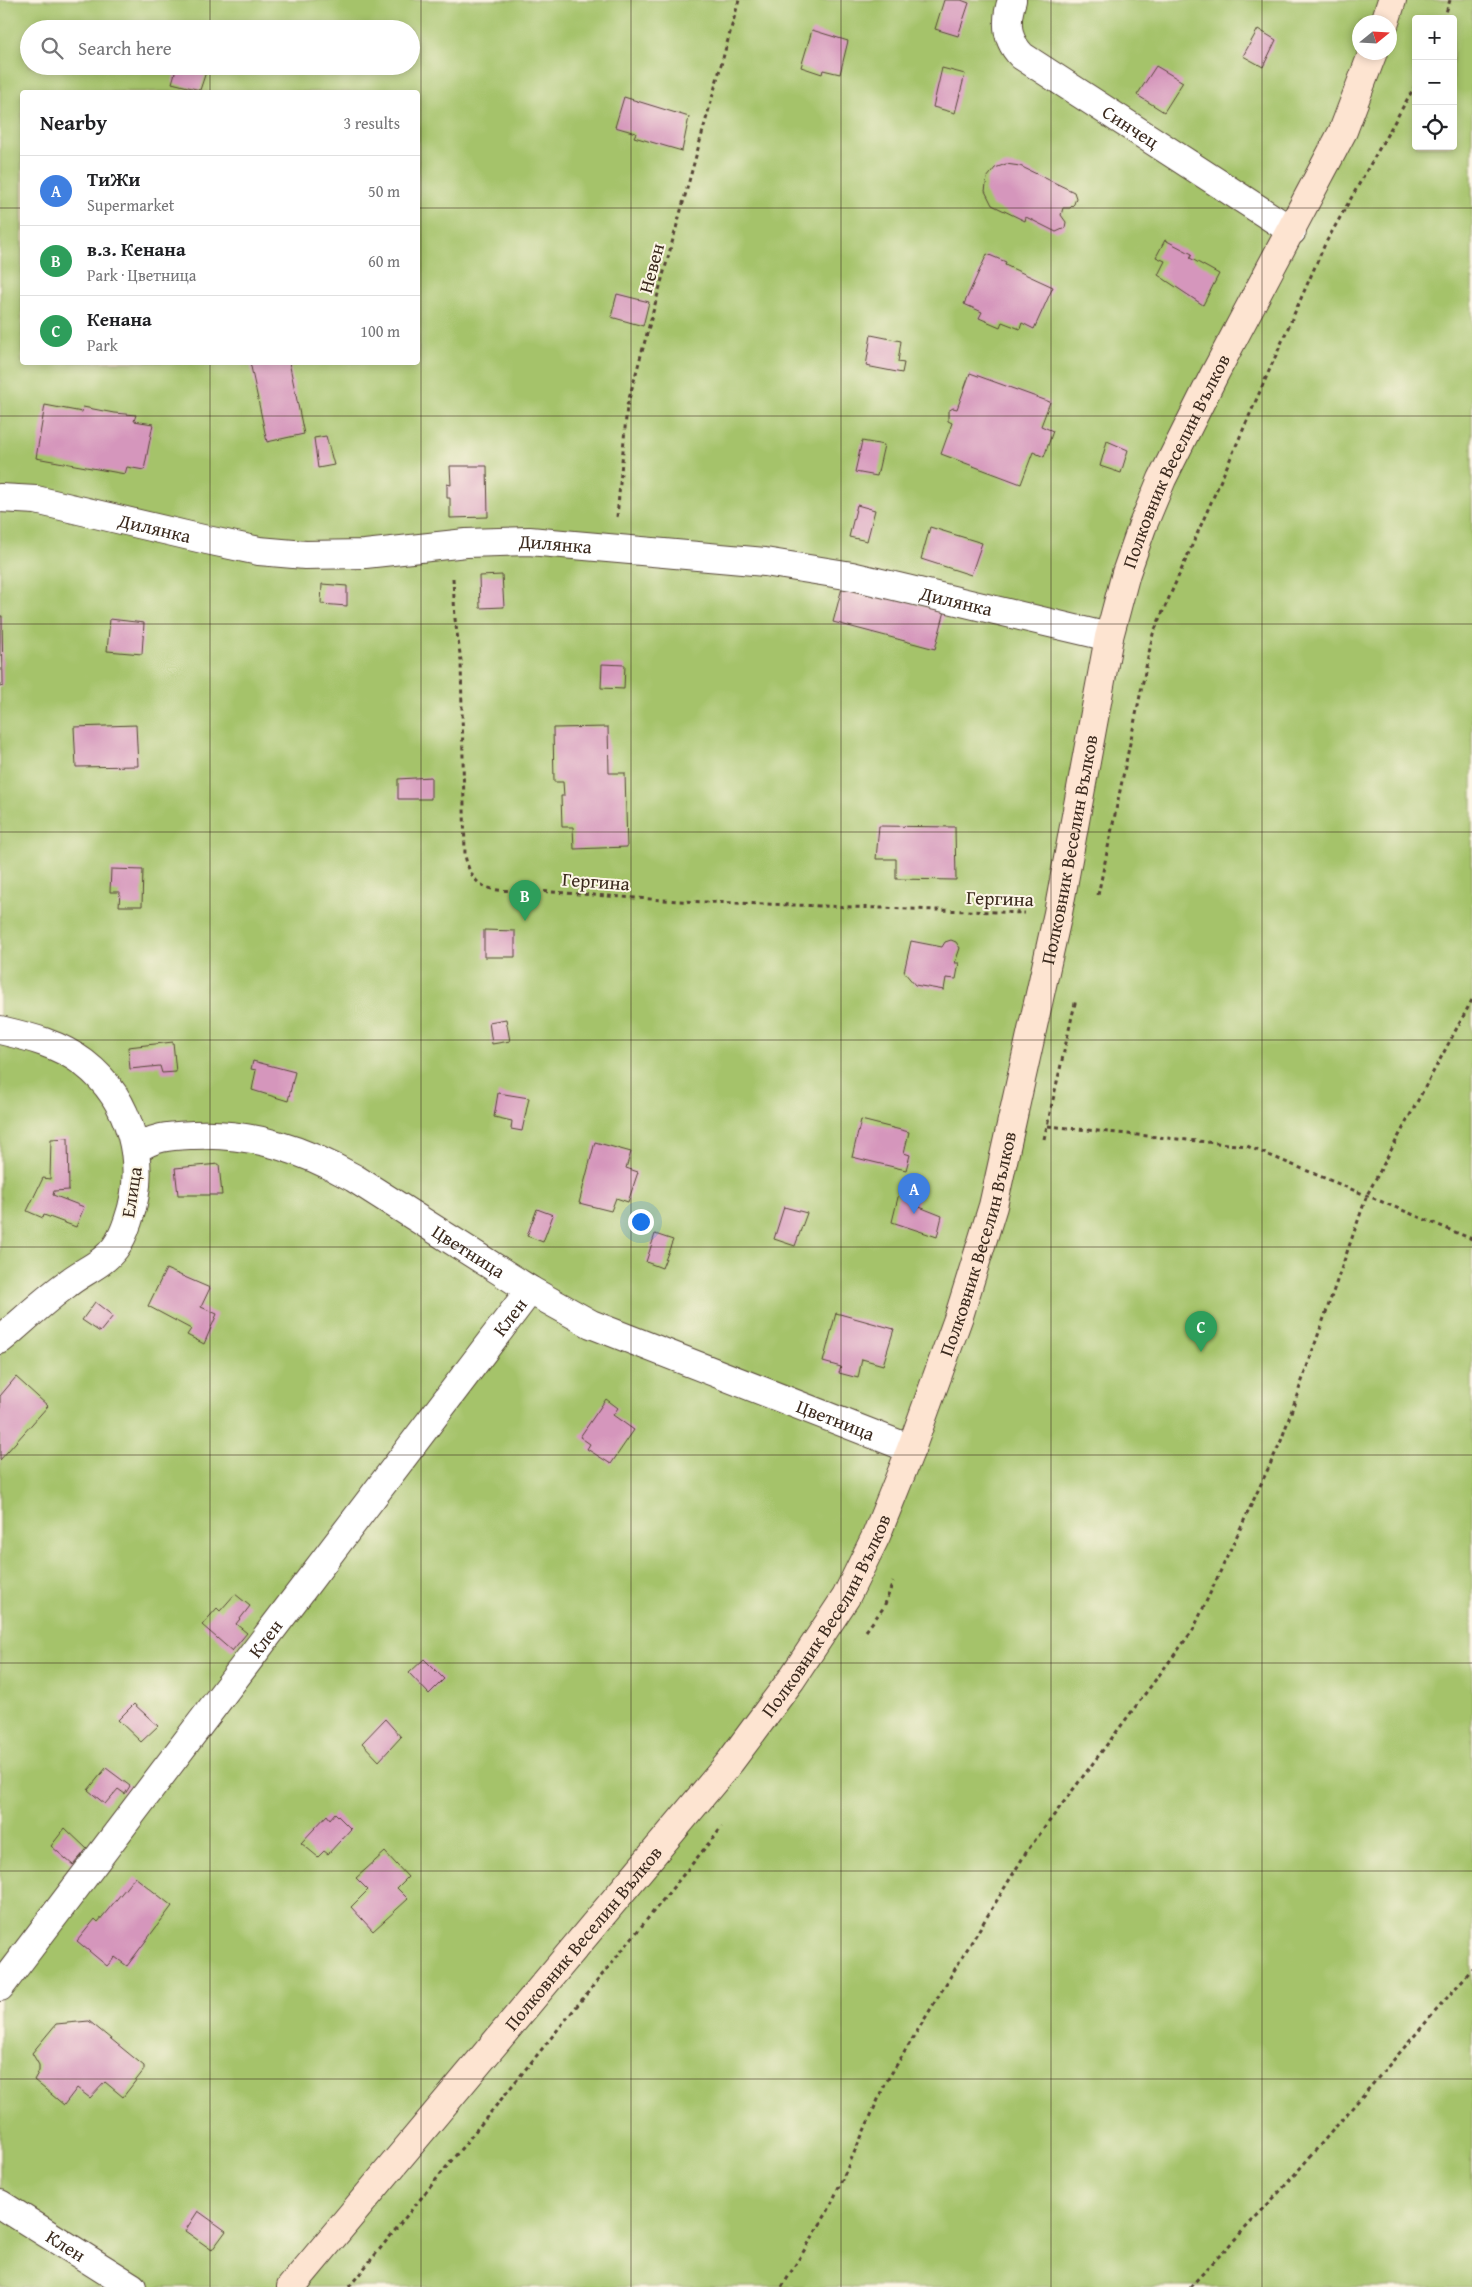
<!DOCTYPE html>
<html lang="en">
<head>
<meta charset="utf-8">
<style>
	:root { --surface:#fff; --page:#f6f6f6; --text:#202124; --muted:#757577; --line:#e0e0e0; --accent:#d93025 }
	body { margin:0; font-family:"Gentium Book Plus",serif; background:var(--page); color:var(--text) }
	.controls { position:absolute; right:15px; top:15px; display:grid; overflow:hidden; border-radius:5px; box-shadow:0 2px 8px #0003 }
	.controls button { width:45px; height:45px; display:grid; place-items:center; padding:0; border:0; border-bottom:1px solid var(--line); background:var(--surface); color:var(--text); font:25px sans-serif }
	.compass { position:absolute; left:1352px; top:15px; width:45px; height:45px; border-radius:50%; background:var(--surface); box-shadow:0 2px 8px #0003; rotate:72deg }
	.you { position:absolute; left:640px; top:1221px; width:18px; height:18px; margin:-12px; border:4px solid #fff; border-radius:50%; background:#1a73e8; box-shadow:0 0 0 8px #1a73e833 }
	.badge { display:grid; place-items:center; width:32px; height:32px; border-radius:50%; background:var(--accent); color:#fff; font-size:16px; font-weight:700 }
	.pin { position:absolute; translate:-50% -41px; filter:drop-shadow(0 1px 2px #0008) }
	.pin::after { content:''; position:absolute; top:26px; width:18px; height:15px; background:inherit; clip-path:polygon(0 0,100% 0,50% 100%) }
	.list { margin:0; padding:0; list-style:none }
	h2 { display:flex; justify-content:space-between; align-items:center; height:65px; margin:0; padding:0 20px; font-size:21px }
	h2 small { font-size:16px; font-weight:400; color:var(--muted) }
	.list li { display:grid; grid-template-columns:32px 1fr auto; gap:15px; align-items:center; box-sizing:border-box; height:70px; padding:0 20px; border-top:1px solid var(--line) }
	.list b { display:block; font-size:19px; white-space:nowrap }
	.list p { margin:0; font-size:16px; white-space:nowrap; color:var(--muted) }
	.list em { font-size:16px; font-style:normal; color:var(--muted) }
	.icon { flex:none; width:28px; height:28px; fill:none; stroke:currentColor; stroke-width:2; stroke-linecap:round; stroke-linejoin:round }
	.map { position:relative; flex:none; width:1472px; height:2287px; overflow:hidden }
	.search { position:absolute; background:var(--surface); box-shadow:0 2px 8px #0003; left:20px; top:20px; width:400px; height:55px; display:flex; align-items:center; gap:12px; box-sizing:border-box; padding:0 18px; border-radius:28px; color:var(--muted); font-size:19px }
	.panel { position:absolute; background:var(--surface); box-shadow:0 2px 8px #0003; left:20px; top:90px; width:400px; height:275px; border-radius:5px }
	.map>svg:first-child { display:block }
	.green { fill:#a5c36b; stroke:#707644; fill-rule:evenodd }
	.building { fill:#d596bc }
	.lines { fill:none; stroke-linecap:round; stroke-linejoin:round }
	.street-casing { stroke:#554536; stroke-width:30 }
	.secondary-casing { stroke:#554536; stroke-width:30 }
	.path { stroke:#554536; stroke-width:3; stroke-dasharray:4 4; stroke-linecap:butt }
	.street { stroke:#fff; stroke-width:28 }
	.secondary { stroke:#fde4d1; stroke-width:28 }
	.grid { fill:none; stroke:#3b2a1e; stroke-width:1; stroke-opacity:0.55 }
	.labels { text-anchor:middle; stroke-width:4; stroke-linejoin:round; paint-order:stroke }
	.street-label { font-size:19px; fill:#3b2a1e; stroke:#fcf5e5 }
</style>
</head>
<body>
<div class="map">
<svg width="1472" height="2287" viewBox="0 0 1472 2287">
	<rect width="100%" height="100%" fill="#fcf5e5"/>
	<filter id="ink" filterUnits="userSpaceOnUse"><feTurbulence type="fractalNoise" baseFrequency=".02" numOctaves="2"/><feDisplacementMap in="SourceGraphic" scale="10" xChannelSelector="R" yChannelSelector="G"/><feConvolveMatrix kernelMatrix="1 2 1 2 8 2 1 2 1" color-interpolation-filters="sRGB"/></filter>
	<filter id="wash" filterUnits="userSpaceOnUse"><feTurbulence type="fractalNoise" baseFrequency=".0096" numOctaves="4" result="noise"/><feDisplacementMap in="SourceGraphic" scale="20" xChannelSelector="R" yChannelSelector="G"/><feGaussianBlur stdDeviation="1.12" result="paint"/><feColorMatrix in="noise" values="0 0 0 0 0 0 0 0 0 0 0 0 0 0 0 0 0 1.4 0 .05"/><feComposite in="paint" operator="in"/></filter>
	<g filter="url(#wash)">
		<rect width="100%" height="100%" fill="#ebdebb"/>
		<path class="green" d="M 0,0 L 1472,0 L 1472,2287 L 0,2287 ZM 1416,19 L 1453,19 L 1453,146 L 1416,146 ZM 1360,22 L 1390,22 L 1390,52 L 1360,52 ZM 29,29 L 411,29 L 411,66 L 29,66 ZM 22,92 L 418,92 L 418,362 L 22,362 Z"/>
		<g id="blocks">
			<g class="building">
				<path d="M 944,0 L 961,0 L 969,3 L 958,36 L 935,29 Z"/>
				<path d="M 1258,29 L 1276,40 L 1263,67 L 1243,56 Z"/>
				<path d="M 812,30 L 848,41 L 840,74 L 823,70 L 822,74 L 801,67 Z"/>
				<path d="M 177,66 L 208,66 L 200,90 L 172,83 Z"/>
				<path d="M 1156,66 L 1183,82 L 1164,112 L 1137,95 Z"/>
				<path d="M 942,68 L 965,74 L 955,113 L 933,107 Z"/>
				<path d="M 624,97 L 689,117 L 682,151 L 634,137 L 636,133 L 615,127 Z"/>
				<path d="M 1006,164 L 1020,166 L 1074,192 L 1076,198 L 1074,204 L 1070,208 L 1063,208 L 1061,215 L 1066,222 L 1065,228 L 1056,232 L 1026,217 L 1025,221 L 992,205 L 985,191 L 987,178 L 995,168 Z"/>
				<path d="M 1165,240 L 1192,254 L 1190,258 L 1219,274 L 1203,305 L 1158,275 L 1165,261 L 1156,257 Z"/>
				<path d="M 987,254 L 1006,262 L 1005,265 L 1053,287 L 1034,329 L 1022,323 L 1020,329 L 1002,322 L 1000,327 L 979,318 L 982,312 L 964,304 Z"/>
				<path d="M 617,294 L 649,302 L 643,326 L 611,317 Z"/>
				<path d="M 871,335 L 901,341 L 898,362 L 904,363 L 902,373 L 866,366 Z"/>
				<path d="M 250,362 L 289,362 L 304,434 L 267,442 Z"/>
				<path d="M 970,373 L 1050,402 L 1041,426 L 1053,431 L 1044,457 L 1033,452 L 1021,484 L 941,454 L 952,423 L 948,421 L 948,411 L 953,408 L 957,409 Z"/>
				<path d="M 45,405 L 82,412 L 83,407 L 114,413 L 136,415 L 134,421 L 153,424 L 144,470 L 127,467 L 125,474 L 36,458 Z"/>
				<path d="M 326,436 L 334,465 L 318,468 L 314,438 Z"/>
				<path d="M 862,441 L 884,445 L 877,476 L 855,472 Z"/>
				<path d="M 1107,441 L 1128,450 L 1121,473 L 1100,466 Z"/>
				<path d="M 450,466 L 487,466 L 488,517 L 450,518 L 450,498 L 447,498 L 447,484 L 451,485 Z"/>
				<path d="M 857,505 L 875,510 L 867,541 L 849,537 Z"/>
				<path d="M 930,527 L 982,543 L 971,575 L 921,559 Z"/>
				<path d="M 502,575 L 504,607 L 480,608 L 479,576 Z"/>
				<path d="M 322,584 L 347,586 L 347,606 L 321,604 Z"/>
				<path d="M 843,584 L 945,611 L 935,649 L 833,622 Z"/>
				<path d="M 0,616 L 2,616 L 3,686 L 0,687 Z"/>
				<path d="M 110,619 L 144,623 L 142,654 L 107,651 Z"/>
				<path d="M 602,664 L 625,665 L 624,689 L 601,688 Z"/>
				<path d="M 136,725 L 138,766 L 76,767 L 74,727 Z"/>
				<path d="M 608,727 L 609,773 L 625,773 L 627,847 L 574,849 L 573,827 L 562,827 L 561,796 L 564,796 L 563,782 L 554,782 L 553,728 Z"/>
				<path d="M 431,777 L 431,799 L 398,799 L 398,779 Z"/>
				<path d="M 879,826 L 955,827 L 956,880 L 896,879 L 896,859 L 876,859 Z"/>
				<path d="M 111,869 L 143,870 L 142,906 L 119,906 L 120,892 L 110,892 Z"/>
				<path d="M 484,930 L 515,931 L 515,957 L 484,957 Z"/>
				<path d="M 951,940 L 956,942 L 960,948 L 955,963 L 959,963 L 956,979 L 946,978 L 944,990 L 915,985 L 904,972 L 911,941 L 942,947 L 945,942 Z"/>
				<path d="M 506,1019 L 510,1041 L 492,1044 L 489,1022 Z"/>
				<path d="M 173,1042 L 176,1072 L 162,1073 L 160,1066 L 130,1069 L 128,1047 Z"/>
				<path d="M 253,1061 L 295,1072 L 288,1101 L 252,1090 L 256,1070 L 251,1069 Z"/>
				<path d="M 498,1093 L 529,1098 L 522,1131 L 511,1129 L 512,1121 L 494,1117 Z"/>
				<path d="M 861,1120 L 909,1132 L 904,1153 L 910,1155 L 906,1170 L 852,1157 Z"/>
				<path d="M 68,1138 L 69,1190 L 54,1191 L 53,1195 L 84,1207 L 76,1227 L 44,1215 L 43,1218 L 27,1211 L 43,1178 L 50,1179 L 51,1139 Z"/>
				<path d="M 595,1142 L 631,1152 L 626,1168 L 638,1172 L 628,1202 L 616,1198 L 611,1211 L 579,1203 Z"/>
				<path d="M 219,1164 L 222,1195 L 178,1195 L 175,1168 Z"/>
				<path d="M 900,1189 L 920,1194 L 917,1206 L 942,1216 L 937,1237 L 892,1222 Z"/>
				<path d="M 784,1207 L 807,1213 L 795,1246 L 774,1239 Z"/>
				<path d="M 537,1209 L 553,1215 L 543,1242 L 527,1236 Z"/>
				<path d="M 655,1234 L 673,1240 L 662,1268 L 646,1262 Z"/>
				<path d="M 166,1269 L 210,1288 L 201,1307 L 217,1314 L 204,1344 L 187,1335 L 191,1329 L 148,1306 Z"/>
				<path d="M 95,1302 L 113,1316 L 100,1332 L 82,1320 Z"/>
				<path d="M 836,1313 L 894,1329 L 883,1365 L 862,1359 L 858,1378 L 839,1373 L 841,1367 L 823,1362 Z"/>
				<path d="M 16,1377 L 48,1406 L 0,1460 L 0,1396 Z"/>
				<path d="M 606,1399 L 618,1408 L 613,1415 L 634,1430 L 611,1464 L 587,1449 L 590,1444 L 580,1437 Z"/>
				<path d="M 235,1594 L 250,1606 L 236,1624 L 247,1633 L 232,1651 L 202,1625 L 217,1608 L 220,1611 Z"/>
				<path d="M 424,1659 L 444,1679 L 429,1694 L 409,1673 Z"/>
				<path d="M 134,1704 L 158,1726 L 141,1742 L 118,1720 Z"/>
				<path d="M 385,1719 L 401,1737 L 379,1761 L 362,1743 Z"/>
				<path d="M 106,1768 L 130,1786 L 125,1794 L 118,1789 L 105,1804 L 88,1790 Z"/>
				<path d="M 335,1813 L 351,1829 L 328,1854 L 324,1851 L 318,1857 L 301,1843 L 327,1815 L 330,1819 Z"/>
				<path d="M 65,1828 L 87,1849 L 73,1865 L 51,1846 Z"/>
				<path d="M 385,1852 L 408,1877 L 397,1888 L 408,1899 L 373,1931 L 351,1907 L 368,1890 L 356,1878 Z"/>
				<path d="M 135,1877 L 172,1906 L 127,1966 L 115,1957 L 107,1966 L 77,1941 L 95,1919 L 98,1922 Z"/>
				<path d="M 89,2021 L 144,2066 L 144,2070 L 123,2097 L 105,2082 L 90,2098 L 77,2088 L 64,2105 L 34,2080 L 39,2071 L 39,2065 L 32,2053 L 56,2024 Z"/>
				<path d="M 198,2211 L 226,2231 L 212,2250 L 185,2231 Z"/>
			</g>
		</g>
	</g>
	<g filter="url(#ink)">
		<use href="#blocks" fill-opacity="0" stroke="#554536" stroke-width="1"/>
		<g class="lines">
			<defs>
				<g id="street">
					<path id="s1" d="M 1012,0 C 1005,21 1006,40 1022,56 L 1292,231"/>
					<path id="s2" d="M 0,498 L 36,500 L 207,540 L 259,551 L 305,555 L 365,554 L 466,543 L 529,541 L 765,562 L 852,576 L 1109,637"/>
					<path d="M 0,1030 C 30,1037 59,1044 84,1063 C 132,1100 148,1165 128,1221 C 125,1230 121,1240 115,1248 C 102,1265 83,1271 67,1284 C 43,1301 22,1322 0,1340"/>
					<path id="s3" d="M 135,1150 C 155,1136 170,1136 193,1135 C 252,1132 304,1150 354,1178 L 530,1290 L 591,1324 L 911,1449"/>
					<path id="s4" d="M 0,1987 L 530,1290"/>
					<path id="s5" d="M 0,2204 L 132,2287"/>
				</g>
				<g id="secondary">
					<path d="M 1385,22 L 1392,0"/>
					<path id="s6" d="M 291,2287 L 730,1762 L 791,1680 L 846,1597 L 876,1536 L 911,1449 L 959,1316 L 993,1206 L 1058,913 L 1109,637 L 1126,573 L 1142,527 L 1162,479 L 1214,375 L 1343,131 L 1373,52"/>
				</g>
			</defs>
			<use href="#street" class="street-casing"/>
			<use href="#secondary" class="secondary-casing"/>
			<g class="path">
				<path d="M 1444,19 L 1450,0"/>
				<path d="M 617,517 L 627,406 L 739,0"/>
				<path d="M 453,578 L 455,619 L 461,661 L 465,855 C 472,891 492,892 524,890 L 678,901 L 1025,913"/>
				<path d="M 1098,895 L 1153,634 L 1325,244 L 1416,84"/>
				<path d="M 1048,1126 L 1247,1146 L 1472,1239"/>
				<path d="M 1044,1139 L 1076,999"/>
				<path d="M 866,1631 L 884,1607 L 893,1582"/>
				<path d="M 349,2287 L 722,1827"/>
				<path d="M 782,2287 L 828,2211 L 885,2084 L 1027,1851 L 1193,1630 L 1281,1441 L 1367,1195 L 1472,1000"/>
				<path d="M 1190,2287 L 1283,2188 L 1472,1969"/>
			</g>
			<use href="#street" class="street"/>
			<use href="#secondary" class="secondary"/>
		</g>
	</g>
	<path class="grid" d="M 210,0 L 210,29M 421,0 L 421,2287M 631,0 L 631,2287M 841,0 L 841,2287M 1051,0 L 1051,2287M 1262,0 L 1262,2287M 210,66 L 210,92M 0,208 L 22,208M 418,208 L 1472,208M 210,362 L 210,2287M 0,416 L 1472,416M 0,624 L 1472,624M 0,832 L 1472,832M 0,1040 L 1472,1040M 0,1247 L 1472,1247M 0,1455 L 1472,1455M 0,1663 L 1472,1663M 0,1871 L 1472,1871M 0,2079 L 1472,2079"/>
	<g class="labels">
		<g class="street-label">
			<text dy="7" stroke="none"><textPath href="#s1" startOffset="190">Синчец</textPath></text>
			<text transform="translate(651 268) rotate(-75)" y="7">Невен</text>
			<text dy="7" stroke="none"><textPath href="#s6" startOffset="2074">Полковник Веселин Вълков</textPath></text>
			<text dy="7" stroke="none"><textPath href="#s2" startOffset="158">Дилянка</textPath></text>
			<text dy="7" stroke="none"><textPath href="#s2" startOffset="562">Дилянка</textPath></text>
			<text dy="7" stroke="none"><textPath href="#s2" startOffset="968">Дилянка</textPath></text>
			<text dy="7" stroke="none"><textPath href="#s6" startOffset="1669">Полковник Веселин Вълков</textPath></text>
			<text transform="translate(596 881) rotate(4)" y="7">Гергина</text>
			<text transform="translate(1000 898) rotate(2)" y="7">Гергина</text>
			<text transform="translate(131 1192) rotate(-81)" y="7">Елица</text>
			<text dy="7" stroke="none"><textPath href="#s6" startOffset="1264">Полковник Веселин Вълков</textPath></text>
			<text dy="7" stroke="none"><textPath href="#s3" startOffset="366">Цветница</textPath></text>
			<text dy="7" stroke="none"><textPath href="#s4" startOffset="842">Клен</textPath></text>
			<text dy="7" stroke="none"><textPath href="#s3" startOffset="771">Цветница</textPath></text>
			<text dy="7" stroke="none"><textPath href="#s6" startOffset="860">Полковник Веселин Вълков</textPath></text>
			<text dy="7" stroke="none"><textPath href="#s4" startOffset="438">Клен</textPath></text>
			<text dy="7" stroke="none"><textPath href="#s6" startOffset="455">Полковник Веселин Вълков</textPath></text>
			<text dy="7" stroke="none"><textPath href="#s5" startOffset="78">Клен</textPath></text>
		</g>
	</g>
</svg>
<div class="controls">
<button>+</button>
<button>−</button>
<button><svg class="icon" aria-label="locate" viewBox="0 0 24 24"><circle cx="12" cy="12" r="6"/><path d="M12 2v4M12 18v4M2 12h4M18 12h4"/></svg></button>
</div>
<svg class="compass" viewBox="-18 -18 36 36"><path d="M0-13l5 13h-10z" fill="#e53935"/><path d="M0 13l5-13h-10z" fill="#757577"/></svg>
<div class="you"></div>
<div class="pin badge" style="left:914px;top:1214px;background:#3f7fe0">A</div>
<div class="pin badge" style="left:525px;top:921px;background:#2e9e5b">B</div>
<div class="pin badge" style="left:1201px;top:1352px;background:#2e9e5b">C</div>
<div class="search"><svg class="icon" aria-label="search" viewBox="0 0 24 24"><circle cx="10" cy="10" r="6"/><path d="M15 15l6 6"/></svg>Search here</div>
<section class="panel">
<h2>Nearby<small>3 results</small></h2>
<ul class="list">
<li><span class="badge" style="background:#3f7fe0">A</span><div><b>ТиЖи</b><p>Supermarket</p></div><em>50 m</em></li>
<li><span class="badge" style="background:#2e9e5b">B</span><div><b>в.з. Кенана</b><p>Park · Цветница</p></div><em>60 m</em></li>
<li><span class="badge" style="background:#2e9e5b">C</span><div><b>Кенана</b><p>Park</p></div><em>100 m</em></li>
</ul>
</section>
</div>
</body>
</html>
